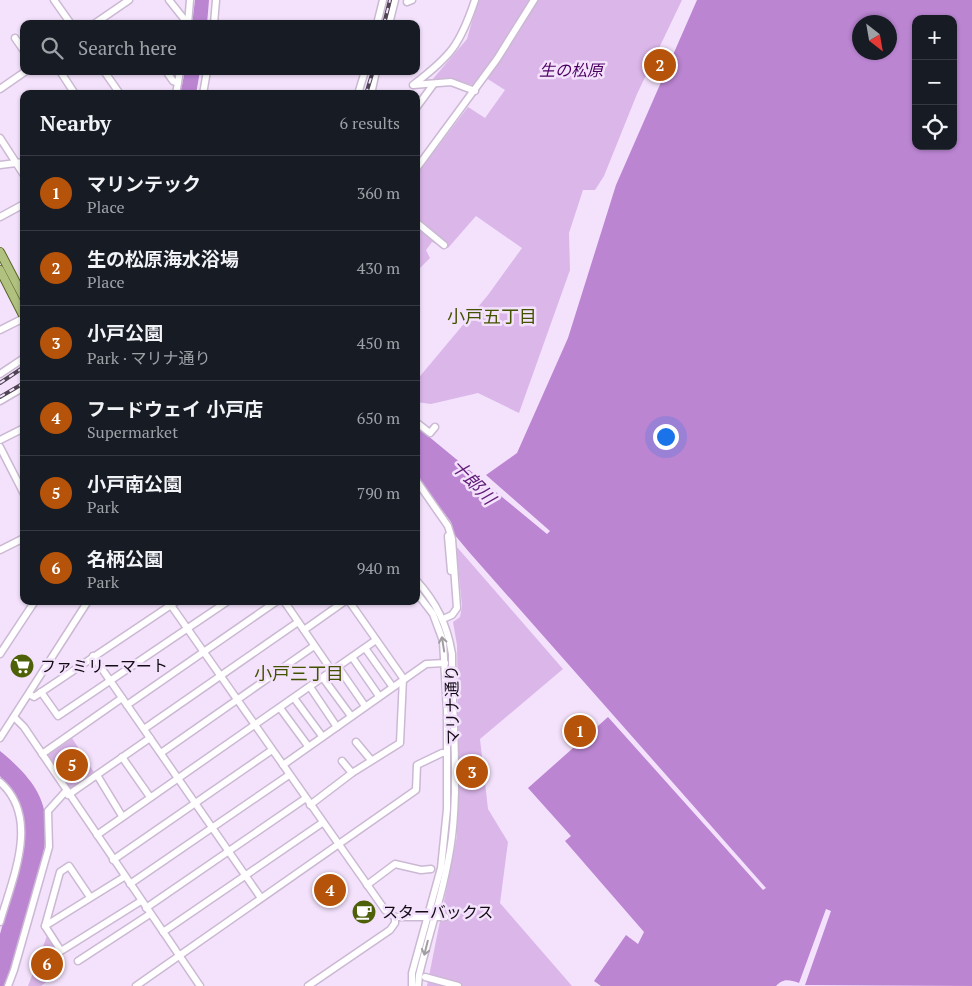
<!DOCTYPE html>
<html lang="en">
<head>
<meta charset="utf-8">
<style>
	:root { --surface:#171b24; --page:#20242c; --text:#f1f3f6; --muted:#9ea1a6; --line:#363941; --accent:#b45309 }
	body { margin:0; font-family:"PT Serif","Noto Sans JP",serif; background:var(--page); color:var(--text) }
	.controls { position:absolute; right:15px; top:15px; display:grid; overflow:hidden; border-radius:10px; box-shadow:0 1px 4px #0004 }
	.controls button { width:45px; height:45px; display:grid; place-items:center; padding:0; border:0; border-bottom:1px solid var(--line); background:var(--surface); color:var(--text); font:25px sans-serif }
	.compass { position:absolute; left:852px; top:15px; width:45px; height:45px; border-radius:50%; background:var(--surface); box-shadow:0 1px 4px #0004; rotate:149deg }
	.you { position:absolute; left:665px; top:436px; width:18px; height:18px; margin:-12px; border:4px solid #fff; border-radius:50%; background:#1a73e8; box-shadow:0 0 0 8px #1a73e833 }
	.badge { display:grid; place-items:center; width:32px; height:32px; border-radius:50%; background:var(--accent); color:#fff; font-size:16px; font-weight:700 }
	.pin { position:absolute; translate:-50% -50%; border:2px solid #fff; box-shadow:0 1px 5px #0006 }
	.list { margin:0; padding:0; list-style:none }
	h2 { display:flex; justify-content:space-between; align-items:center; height:65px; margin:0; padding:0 20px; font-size:21px }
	h2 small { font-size:16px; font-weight:400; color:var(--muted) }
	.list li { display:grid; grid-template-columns:32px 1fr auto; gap:15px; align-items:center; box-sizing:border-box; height:75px; padding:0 20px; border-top:1px solid var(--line) }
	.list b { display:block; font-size:19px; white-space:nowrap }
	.list p { margin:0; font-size:16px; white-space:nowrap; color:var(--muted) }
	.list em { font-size:16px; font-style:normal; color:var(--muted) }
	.icon { flex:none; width:28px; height:28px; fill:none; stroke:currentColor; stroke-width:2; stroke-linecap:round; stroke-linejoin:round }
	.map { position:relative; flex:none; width:972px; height:986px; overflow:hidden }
	.search { position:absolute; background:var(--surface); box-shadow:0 1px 4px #0004; left:20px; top:20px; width:400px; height:55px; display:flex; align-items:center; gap:12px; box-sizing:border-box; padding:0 18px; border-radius:10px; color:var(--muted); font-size:19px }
	.panel { position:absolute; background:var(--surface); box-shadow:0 1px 4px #0004; left:20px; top:90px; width:400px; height:515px; border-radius:10px }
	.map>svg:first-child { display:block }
	.green { fill:#dab6e9 }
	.water { fill:#bb85d2; fill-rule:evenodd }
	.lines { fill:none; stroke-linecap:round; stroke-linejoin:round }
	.minor-casing { stroke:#cbb9d3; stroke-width:9 }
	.major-casing { stroke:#586623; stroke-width:10 }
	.minor { stroke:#fff; stroke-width:6 }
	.major { stroke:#b1c180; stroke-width:8 }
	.rail-casing { stroke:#4f4553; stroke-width:4 }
	.rail { stroke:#f4e2fd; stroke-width:2; stroke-dasharray:5.5; stroke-linecap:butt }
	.oneway { stroke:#a19ea1 }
	.labels { text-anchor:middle; stroke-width:5; stroke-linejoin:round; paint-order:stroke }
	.park-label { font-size:16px; font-style:italic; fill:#4c0063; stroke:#f4e2fd }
	.poi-label { font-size:16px; fill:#130c15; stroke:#f4e2fd; text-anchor:start }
	.street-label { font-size:16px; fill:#130c15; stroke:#f4e2fd }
	.neighbourhood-label { font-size:18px; fill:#425300; stroke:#f4e2fd }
	.water-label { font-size:18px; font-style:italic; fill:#5f1b77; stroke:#f4e2fd }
</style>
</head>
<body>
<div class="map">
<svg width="972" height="986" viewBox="0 0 972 986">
	<rect width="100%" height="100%" fill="#f4e2fd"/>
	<g class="green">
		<path d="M 478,0 L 682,0 L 637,94 L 604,176 L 595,190 L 583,190 L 569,233 L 570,270 L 519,413 L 478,393 L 431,404 L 416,402 L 416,381 L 488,295 L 522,248 L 476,216 L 448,248 L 432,242 L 426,250 L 430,258 L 416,272 L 416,175 L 468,107 L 485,118 L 505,90 L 483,76 L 476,86 L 450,79 L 432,80 L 467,39 Z"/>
		<path d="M 456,546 L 563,669 L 480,739 L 488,809 L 508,842 L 500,903 L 572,986 L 427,986 L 457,836 L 458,697 L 457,645 L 453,622 L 460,617 L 462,606 Z"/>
		<path d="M 72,738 L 95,774 L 71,791 L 48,755 Z"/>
		<path d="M 47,936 L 59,956 L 54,958 L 62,970 L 41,986 L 28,986 Z"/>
	</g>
	<g class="water">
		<path d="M 195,0 L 209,0 L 207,24 L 192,24 Z"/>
		<path d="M 697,0 L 972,0 L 972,986 L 805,985 L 831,911 L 826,909 L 799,983 C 789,980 784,978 776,986 L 601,986 L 594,981 L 626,935 L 638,944 L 644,932 L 565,841 L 571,836 L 528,788 L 608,717 L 763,890 L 766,888 L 469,552 L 454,534 L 451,522 L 416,475 L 416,426 L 547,534 L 550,531 L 486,475 L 517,453 L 568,338 L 616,185 ZM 916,19 L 953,19 L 953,146 L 916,146 ZM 860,22 L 890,22 L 890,52 L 860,52 Z"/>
		<path d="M 185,71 L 200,71 L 196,94 L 180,94 Z"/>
		<path d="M 0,751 C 54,795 53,823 35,887 C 28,914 20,941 13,968 L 6,986 L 0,986 L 0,934 L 24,849 L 25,833 L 19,801 L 0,776 Z"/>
	</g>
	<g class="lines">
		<defs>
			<g id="minor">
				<path d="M 54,0 L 71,24"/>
				<path d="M 169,0 L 188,24"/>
				<path d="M 475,0 C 460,45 451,56 413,85 L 451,82 L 475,91"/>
				<path d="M 407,2 L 412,0"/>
				<path d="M 94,24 L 129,0"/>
				<path d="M 188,24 L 190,0"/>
				<path d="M 214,24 L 216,0"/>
				<path d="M 377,24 L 383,0"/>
				<path d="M 389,24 L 395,0"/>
				<path d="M 15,38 L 24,51"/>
				<path d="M 60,71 L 75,94"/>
				<path d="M 104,71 L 120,94"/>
				<path d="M 166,71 L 173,81 L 178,83"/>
				<path d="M 0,89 L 26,71"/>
				<path d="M 176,94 L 180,71"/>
				<path d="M 203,94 L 207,71"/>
				<path d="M 358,94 L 365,71"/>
				<path d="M 371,94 L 376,71"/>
				<path d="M 416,108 L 433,85"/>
				<path d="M 0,138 L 24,175"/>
				<path d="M 0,165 L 24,162"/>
				<path d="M 416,169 L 497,59 L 534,0"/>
				<path d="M 0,217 L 24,204"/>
				<path d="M 416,222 L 444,245"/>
				<path d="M 0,330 L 24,318"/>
				<path d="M 0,374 L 24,358"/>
				<path d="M 0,401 L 24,387"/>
				<path d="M 416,422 L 430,433 L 435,427"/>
				<path d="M 0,440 L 24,428"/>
				<path d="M 0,447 L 24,494"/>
				<path d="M 416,480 L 448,526 L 452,539 L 457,608 L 452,615 L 443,619"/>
				<path d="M 448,536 L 451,571"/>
				<path d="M 0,550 L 24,538"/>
				<path d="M 416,580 C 436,602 447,624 452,654 C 452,714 459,777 452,837 C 446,884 430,930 419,975 L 418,986"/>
				<path d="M 168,601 L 385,910 L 395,917 L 445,917"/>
				<path d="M 284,601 L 332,671"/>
				<path d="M 304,630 L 345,601"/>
				<path d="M 365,648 L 392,686"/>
				<path d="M 0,654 L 35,601"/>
				<path d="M 93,656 L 261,898"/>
				<path d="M 352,657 L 379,696"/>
				<path d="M 338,667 L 365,706"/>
				<path d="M 323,678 L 351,716"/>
				<path d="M 310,687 L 337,727"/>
				<path d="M 41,692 L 58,716 L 228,601"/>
				<path d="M 29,694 L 34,697 L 177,601"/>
				<path d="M 294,698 L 322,736"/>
				<path d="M 127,705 L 277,601"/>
				<path d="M 280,708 L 308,746"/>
				<path d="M 14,717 L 24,727 L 200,986"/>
				<path d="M 144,729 L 298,622"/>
				<path d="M 0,738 L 88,601"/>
				<path d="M 356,742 L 371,760"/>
				<path d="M 161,753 L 314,646"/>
				<path d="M 42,754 L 122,698"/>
				<path d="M 122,757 L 150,797"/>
				<path d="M 342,761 L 352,773"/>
				<path d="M 283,765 L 426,664 L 445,663"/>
				<path d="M 97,775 L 122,816"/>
				<path d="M 0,782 C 41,818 12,879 0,922"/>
				<path d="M 68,795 L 150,738"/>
				<path d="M 310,805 L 352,773 L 400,743 L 403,678 L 349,601"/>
				<path d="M 97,835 L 376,640"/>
				<path d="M 113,860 L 272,750"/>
				<path d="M 124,877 L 45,926 L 61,951 L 141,901"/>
				<path d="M 130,884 L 289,775"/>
				<path d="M 367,885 L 395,864 L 421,870 L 431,869"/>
				<path d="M 146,908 L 306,798"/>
				<path d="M 45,926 L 60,872 L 69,866 L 90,897"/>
				<path d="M 163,932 L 322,823"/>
				<path d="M 78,961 L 150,914"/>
				<path d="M 425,977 L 458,986"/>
				<path d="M 8,986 L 14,970 L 49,847 L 48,811 L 66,791"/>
				<path d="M 136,986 L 416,790 L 417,765 L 442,753 L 446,753"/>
				<path d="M 308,986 L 390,930 L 395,923 L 395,917"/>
				<path d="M 412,986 L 412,973 L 441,868 L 447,809 L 447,711 L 443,641 L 433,614 L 416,592"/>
			</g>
			<g id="major">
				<path d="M 0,252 L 24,298"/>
				<path d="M 0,270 L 24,317"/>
			</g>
		</defs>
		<use href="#minor" class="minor-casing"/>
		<use href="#major" class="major-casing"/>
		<use href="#minor" class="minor"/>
		<use href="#major" class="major"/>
		<defs>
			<g id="rail">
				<path d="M 384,24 L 390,0"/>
				<path d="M 366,94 L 373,71"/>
				<path d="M 0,383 L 24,367"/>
				<path d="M 0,397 L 24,383"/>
			</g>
		</defs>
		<use href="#rail" class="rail-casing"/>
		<use href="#rail" class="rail"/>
	</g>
	<defs><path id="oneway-shaft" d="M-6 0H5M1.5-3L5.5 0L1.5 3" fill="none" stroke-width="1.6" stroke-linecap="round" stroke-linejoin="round" transform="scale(1.25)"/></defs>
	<g class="oneway">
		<use href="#oneway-shaft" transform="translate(443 644) rotate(-99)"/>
		<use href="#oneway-shaft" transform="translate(426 948) rotate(104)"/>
	</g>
	<defs>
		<symbol id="supermarket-disc" viewBox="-11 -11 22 22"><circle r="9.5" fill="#4e6108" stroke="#f4e2fd"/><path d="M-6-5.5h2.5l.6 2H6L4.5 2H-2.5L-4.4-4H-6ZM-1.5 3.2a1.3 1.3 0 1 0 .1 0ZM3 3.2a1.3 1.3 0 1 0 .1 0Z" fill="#fff"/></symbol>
		<symbol id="cafe-disc" viewBox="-11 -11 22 22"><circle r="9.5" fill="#4e6108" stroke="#f4e2fd"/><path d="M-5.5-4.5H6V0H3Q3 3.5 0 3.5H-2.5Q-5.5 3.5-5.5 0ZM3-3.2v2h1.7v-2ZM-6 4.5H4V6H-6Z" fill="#fff"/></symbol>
	</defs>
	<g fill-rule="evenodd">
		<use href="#supermarket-disc" x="8" y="652" width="28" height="28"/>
		<use href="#cafe-disc" x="350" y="898" width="28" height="28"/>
	</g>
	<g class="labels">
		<g class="park-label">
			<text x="571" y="76">生の松原</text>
		</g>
		<g class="poi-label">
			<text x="40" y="672">ファミリーマート</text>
			<text x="382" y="918">スターバックス</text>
		</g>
		<g class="street-label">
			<text transform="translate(452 705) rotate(-91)" y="6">マリナ通り</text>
		</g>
		<g class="neighbourhood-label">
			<text x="492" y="323">小戸五丁目</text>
			<text x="299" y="680">小戸三丁目</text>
		</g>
		<g class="water-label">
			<text transform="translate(473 482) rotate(46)" y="6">十郎川</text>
		</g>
	</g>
</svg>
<div class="controls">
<button>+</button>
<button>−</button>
<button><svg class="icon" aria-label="locate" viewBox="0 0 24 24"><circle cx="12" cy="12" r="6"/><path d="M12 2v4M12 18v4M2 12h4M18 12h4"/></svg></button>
</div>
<svg class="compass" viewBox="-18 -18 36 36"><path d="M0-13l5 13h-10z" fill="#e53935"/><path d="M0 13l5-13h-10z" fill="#9ea1a6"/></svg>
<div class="you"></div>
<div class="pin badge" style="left:580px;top:731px">1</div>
<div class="pin badge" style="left:660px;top:65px">2</div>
<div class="pin badge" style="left:472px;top:772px">3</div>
<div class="pin badge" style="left:330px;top:890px">4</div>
<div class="pin badge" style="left:72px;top:765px">5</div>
<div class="pin badge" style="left:47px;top:964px">6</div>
<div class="search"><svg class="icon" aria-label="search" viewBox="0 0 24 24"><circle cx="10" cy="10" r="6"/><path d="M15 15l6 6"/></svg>Search here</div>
<section class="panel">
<h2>Nearby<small>6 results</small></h2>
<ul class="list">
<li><span class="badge">1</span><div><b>マリンテック</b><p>Place</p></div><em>360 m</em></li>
<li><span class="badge">2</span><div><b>生の松原海水浴場</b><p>Place</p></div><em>430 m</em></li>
<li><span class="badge">3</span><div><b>小戸公園</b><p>Park · マリナ通り</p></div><em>450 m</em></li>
<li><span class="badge">4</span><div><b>フードウェイ 小戸店</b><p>Supermarket</p></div><em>650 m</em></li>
<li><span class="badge">5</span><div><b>小戸南公園</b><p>Park</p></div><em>790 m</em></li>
<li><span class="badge">6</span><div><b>名柄公園</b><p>Park</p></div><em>940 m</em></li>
</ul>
</section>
</div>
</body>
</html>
